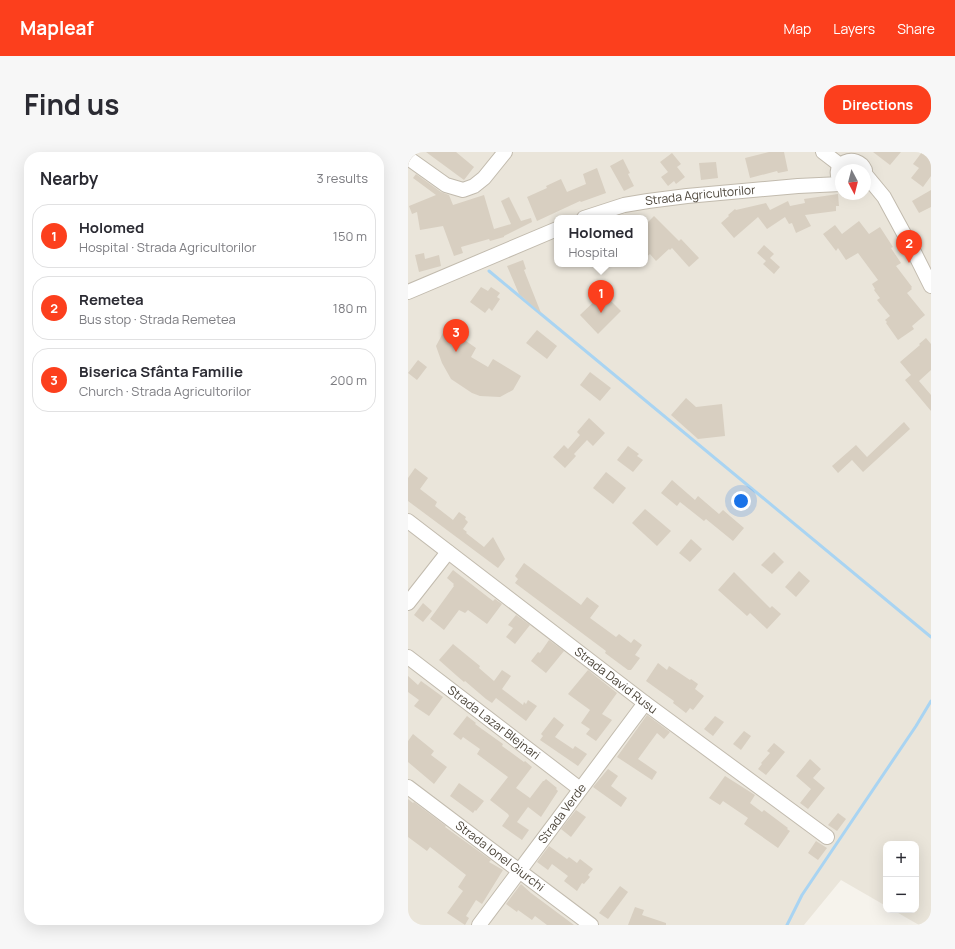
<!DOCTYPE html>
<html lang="en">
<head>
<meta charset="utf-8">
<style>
	:root { --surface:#fff; --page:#f7f7f7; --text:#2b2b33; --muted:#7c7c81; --line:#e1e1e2; --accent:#fc3f1d }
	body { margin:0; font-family:Manrope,sans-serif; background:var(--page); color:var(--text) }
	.controls { position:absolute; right:12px; bottom:12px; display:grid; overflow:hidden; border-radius:8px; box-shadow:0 4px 16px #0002 }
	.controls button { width:36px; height:36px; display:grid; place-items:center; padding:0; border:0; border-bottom:1px solid var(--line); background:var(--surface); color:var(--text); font:20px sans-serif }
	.compass { position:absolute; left:427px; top:12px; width:36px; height:36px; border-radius:50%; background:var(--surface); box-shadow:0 4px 16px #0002; rotate:173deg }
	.you { position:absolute; left:333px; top:349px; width:14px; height:14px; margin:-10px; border:3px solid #fff; border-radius:50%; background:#1a73e8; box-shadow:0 0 0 6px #1a73e833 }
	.badge { display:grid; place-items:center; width:26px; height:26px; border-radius:50%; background:var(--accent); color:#fff; font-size:13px; font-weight:700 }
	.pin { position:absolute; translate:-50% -33px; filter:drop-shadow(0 1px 2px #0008) }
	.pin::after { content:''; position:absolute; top:21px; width:14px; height:12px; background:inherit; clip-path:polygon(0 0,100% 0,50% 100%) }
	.popup { position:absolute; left:146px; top:63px; width:94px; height:52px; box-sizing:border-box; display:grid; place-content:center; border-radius:8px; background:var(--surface); filter:drop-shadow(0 1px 3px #0005); font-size:13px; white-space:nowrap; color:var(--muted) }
	.popup b { font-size:15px; color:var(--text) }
	.popup::after { content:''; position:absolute; left:50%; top:100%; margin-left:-8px; border:8px solid transparent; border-top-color:var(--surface) }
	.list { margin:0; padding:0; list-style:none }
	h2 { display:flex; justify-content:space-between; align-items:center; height:52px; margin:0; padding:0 16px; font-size:17px }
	h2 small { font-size:13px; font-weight:400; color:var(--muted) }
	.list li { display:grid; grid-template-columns:26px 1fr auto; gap:12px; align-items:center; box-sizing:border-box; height:64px; margin:0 8px 8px; padding:0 8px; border:1px solid var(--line); border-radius:16px }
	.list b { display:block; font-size:15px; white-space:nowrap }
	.list p { margin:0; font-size:13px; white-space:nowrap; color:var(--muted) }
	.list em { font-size:13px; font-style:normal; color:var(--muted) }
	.map { position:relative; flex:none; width:523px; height:773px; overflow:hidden; border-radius:16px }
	header { display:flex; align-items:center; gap:24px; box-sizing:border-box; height:56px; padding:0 20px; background:var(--accent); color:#fff }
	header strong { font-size:19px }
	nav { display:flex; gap:22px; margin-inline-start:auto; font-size:14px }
	.intro { display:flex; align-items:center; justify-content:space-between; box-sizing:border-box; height:96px; padding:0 24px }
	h1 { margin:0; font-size:28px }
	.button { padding:10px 18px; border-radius:16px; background:var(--accent); color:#fff; font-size:14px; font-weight:700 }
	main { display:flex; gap:24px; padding:0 24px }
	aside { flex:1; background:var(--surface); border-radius:16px; box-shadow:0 4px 16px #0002 }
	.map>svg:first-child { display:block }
	.residential { fill:#eae5da; fill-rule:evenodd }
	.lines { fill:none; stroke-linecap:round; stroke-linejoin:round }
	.stream { stroke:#a9d4f2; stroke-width:3 }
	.building { fill:#d8cfc1 }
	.minor-casing { stroke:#c2bbae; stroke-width:16 }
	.minor { stroke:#fff; stroke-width:14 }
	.labels { text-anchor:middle; stroke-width:3.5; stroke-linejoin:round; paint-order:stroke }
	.street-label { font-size:12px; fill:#4b4439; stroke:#fff }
</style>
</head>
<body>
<header>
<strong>Mapleaf</strong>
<nav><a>Map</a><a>Layers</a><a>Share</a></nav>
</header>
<div class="intro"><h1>Find us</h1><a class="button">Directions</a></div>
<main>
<aside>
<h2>Nearby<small>3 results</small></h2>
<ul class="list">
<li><span class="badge">1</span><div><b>Holomed</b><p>Hospital · Strada Agricultorilor</p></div><em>150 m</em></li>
<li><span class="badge">2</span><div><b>Remetea</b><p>Bus stop · Strada Remetea</p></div><em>180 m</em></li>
<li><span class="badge">3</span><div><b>Biserica Sfânta Familie</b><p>Church · Strada Agricultorilor</p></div><em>200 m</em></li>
</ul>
</aside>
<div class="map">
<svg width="523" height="773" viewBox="0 0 523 773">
	<rect width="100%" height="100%" fill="#f6f3ec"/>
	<path class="residential" d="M 0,0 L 523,0 L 523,773 L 511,773 L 485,758 L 508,758 L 508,692 L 478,692 L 478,754 L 433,728 L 396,773 L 0,773 ZM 433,18 L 457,18 L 457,42 L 433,42 ZM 149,66 L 237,66 L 237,112 L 149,112 Z"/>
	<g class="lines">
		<g class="stream">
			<path d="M 81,119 L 523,485"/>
			<path d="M 379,773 L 394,743 L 508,574 L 523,549"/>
		</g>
	</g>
	<g class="building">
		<path d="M 18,0 L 48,0 L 66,15 L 56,28 Z"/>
		<path d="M 361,0 L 376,0 L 380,19 L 370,21 L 369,19 L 342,26 L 337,6 Z"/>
		<path d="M 465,0 L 493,0 L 482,13 Z"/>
		<path d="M 514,0 L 523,0 L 523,24 L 515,35 L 503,26 L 511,16 L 505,12 Z"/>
		<path d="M 264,1 L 273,12 L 269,15 L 277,25 L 268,32 L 266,29 L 260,34 L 253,25 L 260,20 L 252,10 Z"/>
		<path d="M 215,7 L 222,21 L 220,22 L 226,34 L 216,39 L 202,14 Z"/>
		<path d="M 308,10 L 310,26 L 293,28 L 291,11 Z"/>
		<path d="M 189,16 L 198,41 L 173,50 L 172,49 L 129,69 L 119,45 L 139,36 L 138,34 L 153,27 L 159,40 L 178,32 L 175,22 Z"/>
		<path d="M 8,22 L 33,40 L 41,43 L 45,53 L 76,43 L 86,77 L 103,72 L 93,49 L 101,45 L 113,69 L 123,66 L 124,70 L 96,84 L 96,85 L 82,89 L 81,87 L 53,95 L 55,101 L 46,104 L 35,74 L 12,78 L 9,60 L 4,62 L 1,54 L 28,43 L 5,26 Z"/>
		<path d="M 523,38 L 523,55 L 511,61 L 504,49 Z"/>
		<path d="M 430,42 L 431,54 L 428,54 L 428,59 L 397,63 L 403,74 L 388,81 L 384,71 L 381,72 L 377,65 L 359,77 L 350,65 L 326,86 L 313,71 L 321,64 L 320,63 L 327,57 L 328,58 L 358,51 L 362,58 L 380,49 L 382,54 L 397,51 L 396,47 Z"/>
		<path d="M 246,64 L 271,89 L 273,87 L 291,106 L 281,115 L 264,96 L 262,98 L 261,97 L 248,109 L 242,102 L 237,106 L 237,73 Z"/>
		<path d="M 451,69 L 461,82 L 472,75 L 485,95 L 483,96 L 493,111 L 488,114 L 504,135 L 503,136 L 504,137 L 499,141 L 517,163 L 504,174 L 506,177 L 490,188 L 478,171 L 479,170 L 477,168 L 482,164 L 469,148 L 472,146 L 466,138 L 467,137 L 464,132 L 470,128 L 450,101 L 438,108 L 430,96 L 428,99 L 415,82 L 427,73 L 434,82 Z"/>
		<path d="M 356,93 L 366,102 L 362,106 L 372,115 L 366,122 L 355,112 L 358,109 L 349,101 Z"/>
		<path d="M 16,101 L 17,107 L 31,103 L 33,114 L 11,120 L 7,103 Z"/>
		<path d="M 115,108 L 118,117 L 116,118 L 133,161 L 111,142 L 99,114 Z"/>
		<path d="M 73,135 L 80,139 L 83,135 L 92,141 L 89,145 L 92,147 L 84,159 L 81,156 L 77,161 L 62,150 Z"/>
		<path d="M 195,141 L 213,159 L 190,182 L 172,163 Z"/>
		<path d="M 38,175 L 68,196 L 63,205 L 80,215 L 85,207 L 113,224 L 105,238 L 92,245 L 72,244 L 64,241 L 43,227 L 34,211 L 28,194 Z"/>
		<path d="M 129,178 L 149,194 L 139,207 L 118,191 Z"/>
		<path d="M 518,186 L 523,192 L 523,218 L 511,229 L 523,243 L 523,259 L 497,228 L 503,223 L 492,210 L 512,193 L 511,192 Z"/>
		<path d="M 10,208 L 19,215 L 9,228 L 0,221 Z"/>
		<path d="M 182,220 L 203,236 L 192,249 L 172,233 Z"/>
		<path d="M 278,246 L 288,255 L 314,252 L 317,284 L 290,287 L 263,263 Z"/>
		<path d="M 181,266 L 197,281 L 185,294 L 179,288 L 166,302 L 168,304 L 157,316 L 145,305 L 156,293 L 160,297 L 172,283 L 169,280 Z"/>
		<path d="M 496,270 L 502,277 L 455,320 L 444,308 L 430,321 L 424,314 L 448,293 L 459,305 Z"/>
		<path d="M 220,294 L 231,302 L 229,304 L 235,308 L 225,320 L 209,308 Z"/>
		<path d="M 7,316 L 20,326 L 12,337 L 29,350 L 27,354 L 45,368 L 51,360 L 58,365 L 57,367 L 60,370 L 55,377 L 59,380 L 58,381 L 76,395 L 85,385 L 97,407 L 90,416 L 0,349 L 0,326 Z"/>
		<path d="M 198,320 L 218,336 L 205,352 L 185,336 Z"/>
		<path d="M 264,328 L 287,348 L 290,344 L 311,362 L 315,358 L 336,376 L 325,389 L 298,367 L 296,369 L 272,350 L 269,354 L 253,341 Z"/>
		<path d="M 237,357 L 263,379 L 249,394 L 224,371 Z"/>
		<path d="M 283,387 L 294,397 L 282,410 L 271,401 Z"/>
		<path d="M 366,400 L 376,410 L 364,422 L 353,413 Z"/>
		<path d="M 116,411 L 173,453 L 179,445 L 191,454 L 182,466 L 208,485 L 211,482 L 223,491 L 226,487 L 234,493 L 227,503 L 232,506 L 223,518 L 220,518 L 197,501 L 198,499 L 107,431 L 110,427 L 107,424 Z"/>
		<path d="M 45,418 L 85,449 L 87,447 L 94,452 L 79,472 L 60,458 L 57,461 L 51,458 L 36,478 L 22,467 L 46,434 L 45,433 L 46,432 L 39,426 Z"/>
		<path d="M 391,419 L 402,429 L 388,445 L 377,435 Z"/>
		<path d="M 326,420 L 362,456 L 364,454 L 373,462 L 359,477 L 342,461 L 339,464 L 310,438 Z"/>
		<path d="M 15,451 L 24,459 L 15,470 L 6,463 Z"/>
		<path d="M 108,463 L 122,473 L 107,492 L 98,485 L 105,476 L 100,473 Z"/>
		<path d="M 141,488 L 156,499 L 138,521 L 123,509 L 130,500 L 132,501 Z"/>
		<path d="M 45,492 L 72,514 L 71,516 L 86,529 L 94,518 L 103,524 L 94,537 L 115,553 L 116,550 L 118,552 L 120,548 L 129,554 L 118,569 L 88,546 L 84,551 L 78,547 L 57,529 L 56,530 L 49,524 L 31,508 Z"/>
		<path d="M 250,511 L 259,518 L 261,514 L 282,528 L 283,527 L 290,532 L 287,537 L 296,544 L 285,558 L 282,556 L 278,561 L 265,551 L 266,549 L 238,529 Z"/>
		<path d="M 180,518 L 209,541 L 194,562 L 204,568 L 188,589 L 178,582 L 182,577 L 173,571 L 182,558 L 160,542 Z"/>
		<path d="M 0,524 L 10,533 L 13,529 L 35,545 L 21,564 L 6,554 L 11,548 L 0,540 Z"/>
		<path d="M 239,563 L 262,580 L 256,587 L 249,581 L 230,607 L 249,620 L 244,628 L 209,605 Z"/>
		<path d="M 59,564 L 68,571 L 67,572 L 95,592 L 94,594 L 116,610 L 117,609 L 124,615 L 108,636 L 122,646 L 135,629 L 136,629 L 138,627 L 149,636 L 148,637 L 150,639 L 133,665 L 120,655 L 109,670 L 121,678 L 114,688 L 94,674 L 101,664 L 100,662 L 82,648 L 100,625 L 69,602 L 72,597 L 55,585 L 53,588 L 45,582 Z"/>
		<path d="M 307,564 L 316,570 L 305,584 L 296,577 Z"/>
		<path d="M 146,565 L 156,573 L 147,585 L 165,597 L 167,594 L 179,602 L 170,614 L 132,588 L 135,584 L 133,582 Z"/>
		<path d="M 336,579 L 343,584 L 333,598 L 325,592 Z"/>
		<path d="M 5,582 L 26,599 L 23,603 L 39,615 L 26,632 L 0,610 L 0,589 Z"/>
		<path d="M 366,591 L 377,600 L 358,623 L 350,617 L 354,612 L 353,611 L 362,601 L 359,599 Z"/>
		<path d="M 402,607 L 413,617 L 405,626 L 417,636 L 400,657 L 392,651 L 403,637 L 388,624 Z"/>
		<path d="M 200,617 L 210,624 L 203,634 L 219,646 L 213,655 L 185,635 Z"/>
		<path d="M 317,624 L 347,643 L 342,651 L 354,660 L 356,658 L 380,676 L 379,677 L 382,679 L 370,696 L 336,672 L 340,666 L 315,649 L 312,653 L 301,646 Z"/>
		<path d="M 51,631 L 76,649 L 68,659 L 67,658 L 65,661 L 42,644 Z"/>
		<path d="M 0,647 L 5,651 L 6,650 L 38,674 L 37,675 L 83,708 L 81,710 L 95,718 L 74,752 L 68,748 L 58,764 L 61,766 L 57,773 L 39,761 L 55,739 L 50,735 L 58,723 L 22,695 L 19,699 L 0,685 Z"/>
		<path d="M 168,658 L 178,665 L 163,685 L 153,677 Z"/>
		<path d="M 430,661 L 438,667 L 429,679 L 420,673 Z"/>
		<path d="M 408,689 L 419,696 L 410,708 L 400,701 Z"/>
		<path d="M 141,694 L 159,707 L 161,705 L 169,711 L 172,707 L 185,717 L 180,723 L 182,725 L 176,732 L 174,731 L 169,739 L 156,729 L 160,724 L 144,712 L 140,718 L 129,710 Z"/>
		<path d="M 113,732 L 123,741 L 166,773 L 139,773 L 127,764 L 124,768 L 110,758 L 109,760 L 98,752 Z"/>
		<path d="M 212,734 L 220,740 L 200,767 L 191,761 Z"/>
		<path d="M 227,755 L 236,758 L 234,763 L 258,771 L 258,773 L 220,773 Z"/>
	</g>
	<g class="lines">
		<defs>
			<g id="minor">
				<path d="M 415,0 L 432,13"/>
				<path d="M 0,6 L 38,33 L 55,38 L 66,34 L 76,26 L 97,0"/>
				<path d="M 457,22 L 476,45 L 507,102 L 523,134"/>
				<path d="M 433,30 C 420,11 449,0 457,18"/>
				<path id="s1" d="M 176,66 L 216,53 L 240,49 L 279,44 L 390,34 L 433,32"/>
				<path d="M 0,140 L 149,77"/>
				<path id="s2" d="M 0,369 L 237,551 L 419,685"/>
				<path d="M 0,451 L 40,400"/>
				<path id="s3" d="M 0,505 L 172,637"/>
				<path id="s4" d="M 0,635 L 183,773"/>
				<path id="s5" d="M 71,773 L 237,551"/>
			</g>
		</defs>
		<use href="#minor" class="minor-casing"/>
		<use href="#minor" class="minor"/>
	</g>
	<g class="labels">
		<g class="street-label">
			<text dy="4" stroke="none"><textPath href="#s1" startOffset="119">Strada Agricultorilor</textPath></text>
			<text dy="4" stroke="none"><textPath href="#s2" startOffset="262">Strada David Rusu</textPath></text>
			<text dy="4" stroke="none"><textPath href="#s3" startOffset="108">Strada Lazar Blejnari</textPath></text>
			<text dy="4" stroke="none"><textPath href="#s5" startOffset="139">Strada Verde</textPath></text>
			<text dy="4" stroke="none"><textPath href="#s4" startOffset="115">Strada Ionel Giurchi</textPath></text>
		</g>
	</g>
</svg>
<div class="controls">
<button>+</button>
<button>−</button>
</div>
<svg class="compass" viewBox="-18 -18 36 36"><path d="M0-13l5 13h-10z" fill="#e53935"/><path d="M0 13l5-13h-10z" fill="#7c7c81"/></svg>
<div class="you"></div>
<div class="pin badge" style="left:193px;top:161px">1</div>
<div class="popup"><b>Holomed</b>Hospital</div>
<div class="pin badge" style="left:501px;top:111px">2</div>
<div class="pin badge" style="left:48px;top:200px">3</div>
</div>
</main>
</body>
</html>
